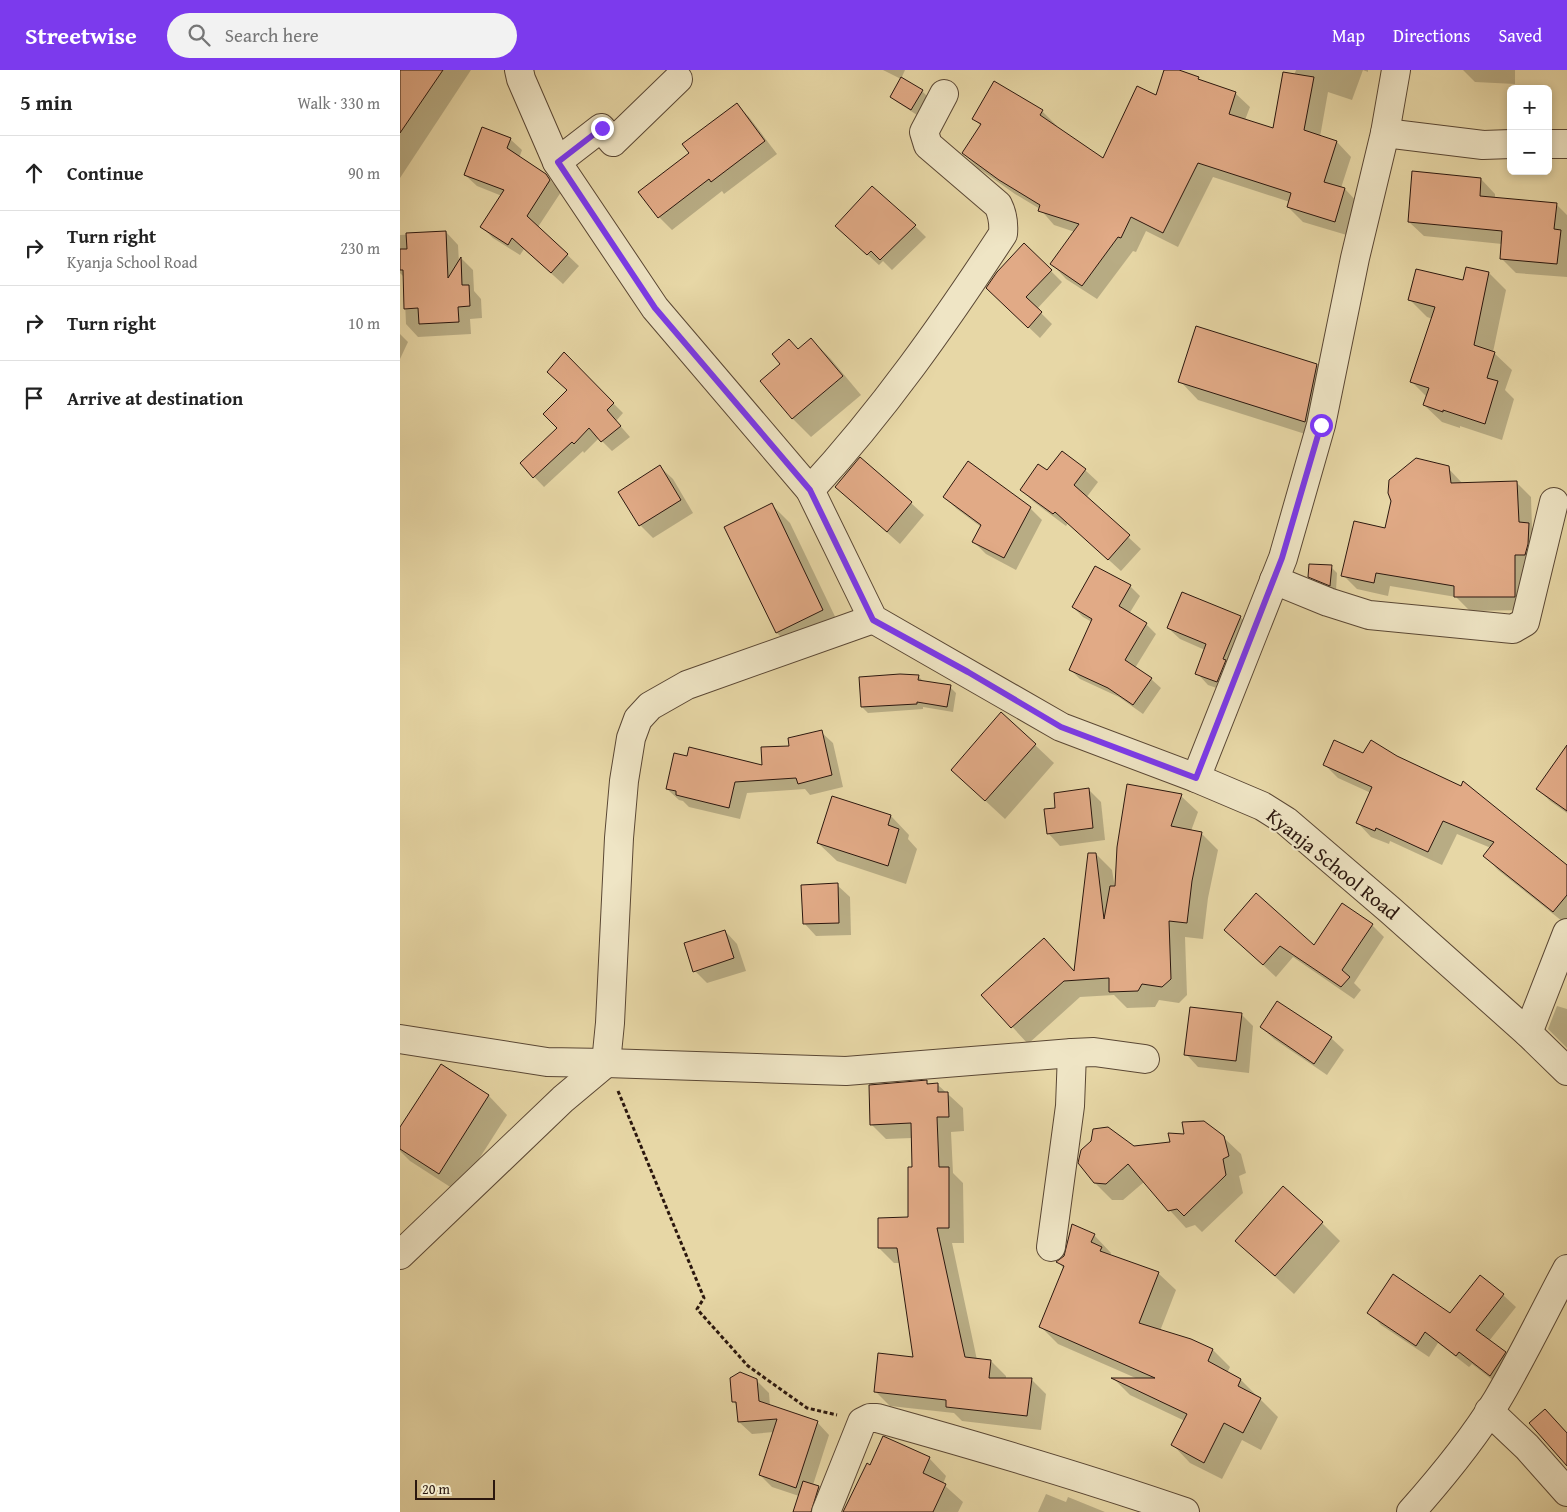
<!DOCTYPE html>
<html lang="en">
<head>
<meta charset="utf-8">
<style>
	:root { --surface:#fff; --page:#f2f2f2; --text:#222; --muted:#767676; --line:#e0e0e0; --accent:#7c3aed }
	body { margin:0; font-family:"Gentium Book Plus",serif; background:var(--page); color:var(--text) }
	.controls { position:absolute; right:15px; top:15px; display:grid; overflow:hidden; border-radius:8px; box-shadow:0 2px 8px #0003 }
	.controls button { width:45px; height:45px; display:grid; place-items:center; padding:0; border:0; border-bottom:1px solid var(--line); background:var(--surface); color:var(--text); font:25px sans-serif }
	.scale { position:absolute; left:15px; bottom:12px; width:80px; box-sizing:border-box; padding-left:5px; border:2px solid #2b170e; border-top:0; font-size:14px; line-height:18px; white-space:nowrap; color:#2b170e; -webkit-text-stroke:4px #efe5c5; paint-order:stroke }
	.stop { position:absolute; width:15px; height:15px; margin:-11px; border:4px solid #7c3aed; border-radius:50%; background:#fff }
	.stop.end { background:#7c3aed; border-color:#fff; box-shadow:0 1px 5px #0008 }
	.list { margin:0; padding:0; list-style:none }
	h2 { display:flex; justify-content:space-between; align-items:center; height:65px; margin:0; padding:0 20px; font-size:21px }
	h2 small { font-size:16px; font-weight:400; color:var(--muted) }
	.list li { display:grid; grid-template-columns:32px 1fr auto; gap:15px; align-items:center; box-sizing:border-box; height:75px; padding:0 20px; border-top:1px solid var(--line) }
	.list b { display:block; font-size:19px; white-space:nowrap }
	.list p { margin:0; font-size:16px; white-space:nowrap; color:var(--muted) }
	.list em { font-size:16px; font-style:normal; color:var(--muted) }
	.icon { flex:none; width:28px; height:28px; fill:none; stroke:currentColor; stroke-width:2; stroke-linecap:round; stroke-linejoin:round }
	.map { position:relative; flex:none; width:1167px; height:1442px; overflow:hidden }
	header { display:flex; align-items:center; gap:30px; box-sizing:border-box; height:70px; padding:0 25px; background:var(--accent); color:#fff }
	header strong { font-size:24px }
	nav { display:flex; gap:28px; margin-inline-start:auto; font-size:18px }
	.search { width:350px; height:45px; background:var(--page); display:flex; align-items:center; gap:12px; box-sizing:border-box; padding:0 18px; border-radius:28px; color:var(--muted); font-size:19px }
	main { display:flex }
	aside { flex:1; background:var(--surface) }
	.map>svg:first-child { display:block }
	.shadow { fill:#0003 }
	.building { fill:#e1aa86; stroke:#2b170e }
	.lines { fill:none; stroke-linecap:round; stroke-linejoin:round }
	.minor-casing { stroke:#5a4734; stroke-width:30 }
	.path { stroke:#2b170e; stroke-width:3; stroke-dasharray:4 2.5; stroke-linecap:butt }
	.minor { stroke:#efe5c5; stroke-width:28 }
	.route { stroke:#7c3aed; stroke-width:6 }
	.labels { text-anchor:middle; stroke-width:4.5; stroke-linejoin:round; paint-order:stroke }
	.street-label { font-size:20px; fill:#2b170e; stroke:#efe5c5 }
</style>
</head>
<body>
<header>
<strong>Streetwise</strong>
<div class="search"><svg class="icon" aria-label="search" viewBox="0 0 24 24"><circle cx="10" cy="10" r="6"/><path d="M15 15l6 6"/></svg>Search here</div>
<nav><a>Map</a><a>Directions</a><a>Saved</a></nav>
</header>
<main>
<aside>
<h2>5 min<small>Walk · 330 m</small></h2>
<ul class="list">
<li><svg class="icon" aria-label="ahead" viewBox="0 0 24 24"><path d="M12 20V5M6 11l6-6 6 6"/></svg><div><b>Continue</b></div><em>90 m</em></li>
<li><svg class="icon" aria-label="right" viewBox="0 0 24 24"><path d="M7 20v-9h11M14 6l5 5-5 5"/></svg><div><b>Turn right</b><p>Kyanja School Road</p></div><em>230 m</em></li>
<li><svg class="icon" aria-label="right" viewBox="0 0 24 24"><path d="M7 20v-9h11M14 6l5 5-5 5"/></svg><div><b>Turn right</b></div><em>10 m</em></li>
<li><svg class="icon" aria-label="arrive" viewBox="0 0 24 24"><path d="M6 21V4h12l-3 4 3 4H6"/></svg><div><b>Arrive at destination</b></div></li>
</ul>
</aside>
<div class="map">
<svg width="1167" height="1442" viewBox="0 0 1167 1442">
	<rect width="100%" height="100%" fill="#e7d7a6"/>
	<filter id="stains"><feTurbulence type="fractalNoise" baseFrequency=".004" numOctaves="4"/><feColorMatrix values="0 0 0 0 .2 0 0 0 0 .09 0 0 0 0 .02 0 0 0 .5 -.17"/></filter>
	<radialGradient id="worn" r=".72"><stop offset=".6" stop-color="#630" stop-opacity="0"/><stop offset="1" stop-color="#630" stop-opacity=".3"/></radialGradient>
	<g class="shadow">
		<path d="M 0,0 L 71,0 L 0,108 Z"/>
		<path d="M 483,0 L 505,0 L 501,9 L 522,21 L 528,27 L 517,45 L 497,32 L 491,27 L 501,9 Z"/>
		<path d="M 766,0 L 775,0 L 798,8 L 802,11 L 835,23 L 850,37 L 845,50 L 874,60 L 896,0 L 968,0 L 968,2 L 963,0 L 952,30 L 928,22 L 920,67 L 937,72 L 951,87 L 941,118 L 945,119 L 959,134 L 950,166 L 903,152 L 888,137 L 890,132 L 813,107 L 778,177 L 746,161 L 736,182 L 733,181 L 697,229 L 666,209 L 652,194 L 675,162 L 654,155 L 640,139 L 615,124 L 578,98 L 563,83 L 581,56 L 574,49 L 595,13 L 642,41 L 657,56 L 656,58 L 703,90 L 757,27 Z"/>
		<path d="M 1063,0 L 1115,0 L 1115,14 L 1075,12 Z"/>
		<path d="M 337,35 L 349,47 L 377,84 L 324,124 L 322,121 L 272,160 L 259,147 L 240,122 L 291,83 Z"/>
		<path d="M 110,69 L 122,80 L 119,88 L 146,105 L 161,122 L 138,157 L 179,196 L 163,214 L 124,179 L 120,185 L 93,168 L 82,157 L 102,126 L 77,116 L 65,105 Z"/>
		<path d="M 1081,109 L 1095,124 L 1095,128 L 1157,135 L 1167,145 L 1167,207 L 1116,203 L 1101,188 L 1102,174 L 1024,166 L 1009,152 Z"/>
		<path d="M 515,156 L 526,167 L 492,200 L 483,191 L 479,195 L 448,167 Z"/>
		<path d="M 46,162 L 58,175 L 59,193 L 62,189 L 73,200 L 74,221 L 81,229 L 82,248 L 70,249 L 71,264 L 18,267 L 6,254 L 4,207 L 0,203 L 0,165 Z"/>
		<path d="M 651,201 L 662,212 L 637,239 L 652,254 L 640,268 L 599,229 Z"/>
		<path d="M 1089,203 L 1106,220 L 1093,282 L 1112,300 L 1105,320 L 1114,329 L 1102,370 L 1060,356 L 1060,358 L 1042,352 L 1024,335 L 1027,327 L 1012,312 L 1033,249 L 1027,247 L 1010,230 Z"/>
		<path d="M 797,257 L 917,295 L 935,314 L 924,370 L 798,330 L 780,311 Z"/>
		<path d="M 0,264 L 8,272 L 0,289 Z"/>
		<path d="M 411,269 L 430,288 L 461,325 L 411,367 L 393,349 L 361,311 Z"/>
		<path d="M 164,284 L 223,343 L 216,351 L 230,367 L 212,381 L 199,368 L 184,383 L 183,381 L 144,417 L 121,393 L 159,358 L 168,320 Z"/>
		<path d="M 662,383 L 685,400 L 698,412 L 686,428 L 741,479 L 721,501 L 668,453 L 666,456 L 634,432 L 622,420 L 648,402 Z"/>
		<path d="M 260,397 L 273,409 L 293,443 L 253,468 L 240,455 L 220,422 Z"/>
		<path d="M 1048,398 L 1063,414 L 1117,413 L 1131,427 L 1132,458 L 1143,468 L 1129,540 L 1070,541 L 1056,527 L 990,516 L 988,526 L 957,519 L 943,505 Z"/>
		<path d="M 436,417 L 511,433 L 524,445 L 500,474 Z"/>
		<path d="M 544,427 L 630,438 L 642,450 L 616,500 L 586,484 L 573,471 L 581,457 L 557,439 Z"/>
		<path d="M 372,435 L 390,453 L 441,559 L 395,581 L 377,563 L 326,457 Z"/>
		<path d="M 931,497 L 937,503 L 936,521 L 916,513 L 910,507 Z"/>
		<path d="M 730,516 L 740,526 L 729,544 L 746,554 L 756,564 L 735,598 L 751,609 L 761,618 L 743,644 L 719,627 L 680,609 L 671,600 L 692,552 L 683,547 L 673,537 Z"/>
		<path d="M 840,547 L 852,558 L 828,622 L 808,615 L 797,603 L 805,580 L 780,569 L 768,558 Z"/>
		<path d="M 518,606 L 524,612 L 550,617 L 556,623 L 553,642 L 523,637 L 523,639 L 468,643 L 462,637 Z"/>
		<path d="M 421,662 L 433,673 L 443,717 L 410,725 L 405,719 L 347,723 L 340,749 L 289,737 L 283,731 L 279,730 L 267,719 L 364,697 L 391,677 Z"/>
		<path d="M 635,675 L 654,693 L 605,749 L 552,700 Z"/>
		<path d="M 1167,677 L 1167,743 L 1150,731 L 1138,719 Z"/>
		<path d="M 924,694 L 1167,797 L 1167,855 L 1098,800 L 1085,786 L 1091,778 L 1057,764 L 1042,795 L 990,771 L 989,774 L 971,767 L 958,753 L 971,723 L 938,708 Z"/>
		<path d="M 688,719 L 701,732 L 705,770 L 660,776 L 648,763 L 656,739 Z"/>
		<path d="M 781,726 L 798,742 L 791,761 L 801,763 L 818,780 L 808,828 L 803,869 L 785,867 L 787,925 L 779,933 L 759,930 L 755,937 L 727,938 L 714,925 L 680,927 L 628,974 L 583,925 L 644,869 L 675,902 L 696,784 L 712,800 L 715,818 Z"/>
		<path d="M 491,746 L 509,765 L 508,769 L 517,779 L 506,814 L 437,791 L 418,773 Z"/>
		<path d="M 437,815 L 450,827 L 451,865 L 416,866 L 404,853 Z"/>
		<path d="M 972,855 L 984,867 L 954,913 L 961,920 L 954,929 L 893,887 L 876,907 L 825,860 L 914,877 Z"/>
		<path d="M 325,861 L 337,874 L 346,901 L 307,913 L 295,901 Z"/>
		<path d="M 1157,936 L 1167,939 L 1167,978 L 1148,959 Z"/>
		<path d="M 841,944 L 853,956 L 849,1003 L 798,997 L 786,984 Z"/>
		<path d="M 861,957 L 931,968 L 944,980 L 927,1005 L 874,969 Z"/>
		<path d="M 42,996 L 89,1026 L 107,1045 L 58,1122 L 10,1091 L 0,1081 L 0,1060 Z"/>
		<path d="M 526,1012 L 530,1015 L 538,1015 L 563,1038 L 564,1061 L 551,1062 L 553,1103 L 563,1113 L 564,1173 L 552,1173 L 577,1290 L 591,1291 L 606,1306 L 606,1309 L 631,1309 L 646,1324 L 641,1360 L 562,1351 L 554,1343 L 490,1336 L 475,1321 L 515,1288 L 500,1193 L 494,1193 L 479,1178 L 509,1149 L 513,1098 L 512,1068 L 486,1069 L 471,1054 Z"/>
		<path d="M 823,1067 L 841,1084 L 846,1103 L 839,1106 L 843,1123 L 802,1162 L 795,1155 L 786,1158 L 744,1112 L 723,1130 L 712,1130 L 695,1113 L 734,1077 Z"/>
		<path d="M 922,1153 L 940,1171 L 894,1224 L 836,1171 Z"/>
		<path d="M 694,1165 L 711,1183 L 710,1186 L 758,1203 L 776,1220 L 760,1261 L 790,1270 L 813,1280 L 830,1297 L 827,1303 L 841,1310 L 878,1347 L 861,1380 L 842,1370 L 822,1409 L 790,1393 L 773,1375 L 785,1351 L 730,1325 L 714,1309 L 738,1309 L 658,1274 L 640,1256 L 664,1199 L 658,1192 Z"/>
		<path d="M 1103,1225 L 1116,1237 L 1089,1271 L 1117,1296 L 1103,1318 L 1072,1294 L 1069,1297 L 1038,1273 L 1029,1287 L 981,1255 L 969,1242 L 1050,1245 Z"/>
		<path d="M 357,1311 L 369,1323 L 370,1336 L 417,1352 L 429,1365 L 413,1415 L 419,1417 L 436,1435 L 433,1442 L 394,1442 L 399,1426 L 372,1417 L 360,1405 L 374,1362 L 352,1364 L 339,1352 L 338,1337 L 333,1331 Z"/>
		<path d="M 529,1388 L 546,1406 L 543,1414 L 563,1432 L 558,1442 L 444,1442 L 450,1427 L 452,1428 L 471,1396 Z"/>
		<path d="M 646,1424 L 666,1432 L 668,1427 L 705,1442 L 638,1442 Z"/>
	</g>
	<g class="building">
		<path d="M 0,0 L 43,0 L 0,63 Z"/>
		<path d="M 764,0 L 779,0 L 799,7 L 798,9 L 836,22 L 829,44 L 873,58 L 883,2 L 914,7 L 904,60 L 937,71 L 924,112 L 945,118 L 935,152 L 887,137 L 891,123 L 798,93 L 763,163 L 731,147 L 721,168 L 718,167 L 682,216 L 650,194 L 679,154 L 638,141 L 640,135 L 599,110 L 562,83 L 581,54 L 572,49 L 594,11 L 643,40 L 640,45 L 703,88 L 737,16 L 756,25 Z"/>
		<path d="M 501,7 L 523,20 L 511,40 L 490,27 Z"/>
		<path d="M 337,33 L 365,71 L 311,112 L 309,109 L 258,148 L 238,122 L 289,83 L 282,74 Z"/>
		<path d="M 82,57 L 111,68 L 107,78 L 146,104 L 150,110 L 127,146 L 168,184 L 151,203 L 112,168 L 108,175 L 80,157 L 104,120 L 64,105 Z"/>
		<path d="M 1012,101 L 1081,108 L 1080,126 L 1157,133 L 1154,159 L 1161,160 L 1157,194 L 1100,189 L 1102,161 L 1008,152 Z"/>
		<path d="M 472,116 L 516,155 L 480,190 L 471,181 L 467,185 L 435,156 Z"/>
		<path d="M 46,161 L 48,208 L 61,187 L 62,215 L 69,215 L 70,236 L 58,237 L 59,252 L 19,254 L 18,238 L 4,239 L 3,200 L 0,200 L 0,179 L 7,179 L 6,163 Z"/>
		<path d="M 624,173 L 652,200 L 626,227 L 642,242 L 628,258 L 586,218 L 597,202 Z"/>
		<path d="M 1066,197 L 1089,202 L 1074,275 L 1095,282 L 1087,308 L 1098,311 L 1085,354 L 1043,340 L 1043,342 L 1023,335 L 1029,318 L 1010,312 L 1035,237 L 1008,230 L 1016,199 L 1063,210 Z"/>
		<path d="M 796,256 L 917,294 L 905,352 L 778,312 Z"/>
		<path d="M 411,268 L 443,306 L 392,349 L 360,311 L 380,294 L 372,284 L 389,269 L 398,279 Z"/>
		<path d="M 164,282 L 214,333 L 207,340 L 221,356 L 201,372 L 189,358 L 174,374 L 172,372 L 133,408 L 120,393 L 157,358 L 143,344 L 167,320 L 147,302 Z"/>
		<path d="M 662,381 L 686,399 L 674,415 L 730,465 L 708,490 L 655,442 L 653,444 L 620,420 L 638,394 L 647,400 Z"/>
		<path d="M 460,387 L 512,432 L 487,462 L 435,417 Z"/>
		<path d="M 1016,388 L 1049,396 L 1051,413 L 1117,411 L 1119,452 L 1129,453 L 1128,474 L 1125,485 L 1115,485 L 1115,527 L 1054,527 L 1054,516 L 976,503 L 974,513 L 941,506 L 954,451 L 985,458 L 991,431 L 988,423 L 989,410 Z"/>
		<path d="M 568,391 L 631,437 L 604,488 L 572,472 L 581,455 L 543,427 Z"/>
		<path d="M 260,395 L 281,430 L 239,456 L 218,422 Z"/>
		<path d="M 372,433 L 423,540 L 376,563 L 324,457 Z"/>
		<path d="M 909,494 L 932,495 L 930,516 L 908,507 Z"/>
		<path d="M 695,496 L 731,515 L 719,536 L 747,553 L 725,590 L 752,608 L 733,635 L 708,618 L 669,600 L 692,549 L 672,537 Z"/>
		<path d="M 782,522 L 841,546 L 823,589 L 826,590 L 817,612 L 795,604 L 806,574 L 767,558 Z"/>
		<path d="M 500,604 L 519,605 L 518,610 L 551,615 L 547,637 L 517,632 L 517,634 L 461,637 L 459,607 Z"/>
		<path d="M 601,642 L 636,674 L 585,731 L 551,700 Z"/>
		<path d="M 422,660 L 432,705 L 398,714 L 396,708 L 335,712 L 329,738 L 276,725 L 276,721 L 266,719 L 274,683 L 287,686 L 289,677 L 362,695 L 361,677 L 389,676 L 388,668 Z"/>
		<path d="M 934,670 L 963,683 L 971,670 L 997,686 L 1061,716 L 1063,711 L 1167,795 L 1167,825 L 1153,842 L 1083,786 L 1094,772 L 1043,751 L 1028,782 L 976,758 L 975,761 L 956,753 L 972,717 L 923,695 Z"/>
		<path d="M 1167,675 L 1167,741 L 1136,719 Z"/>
		<path d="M 727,714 L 782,724 L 771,756 L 802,762 L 792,811 L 787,853 L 769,851 L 771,909 L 762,917 L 742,914 L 738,921 L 709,922 L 709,908 L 664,911 L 611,958 L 581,925 L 644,868 L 674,901 L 688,783 L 696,783 L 704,849 L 710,816 L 715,816 L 717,777 Z"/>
		<path d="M 689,718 L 693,758 L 647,764 L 644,739 L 655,738 L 654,723 Z"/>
		<path d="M 432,726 L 491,745 L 488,755 L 499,759 L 488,796 L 417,773 Z"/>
		<path d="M 438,813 L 439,853 L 403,854 L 401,815 Z"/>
		<path d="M 856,823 L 914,875 L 942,833 L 973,854 L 942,900 L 950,907 L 941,917 L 880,876 L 863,895 L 824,860 Z"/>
		<path d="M 325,860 L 334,888 L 293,902 L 284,873 Z"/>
		<path d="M 877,931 L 932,967 L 914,994 L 860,957 Z"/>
		<path d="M 790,937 L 842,943 L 836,991 L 784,985 Z"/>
		<path d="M 41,994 L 89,1025 L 39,1104 L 0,1079 L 0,1057 Z"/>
		<path d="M 527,1010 L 527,1014 L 538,1013 L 538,1022 L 548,1022 L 549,1047 L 537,1047 L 539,1097 L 549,1097 L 549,1158 L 537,1158 L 565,1287 L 591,1290 L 589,1308 L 632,1308 L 627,1346 L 546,1337 L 546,1330 L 474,1322 L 478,1283 L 513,1287 L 497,1178 L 478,1178 L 478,1148 L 508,1147 L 508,1097 L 512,1097 L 511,1053 L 470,1055 L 469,1015 Z"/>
		<path d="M 804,1051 L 824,1066 L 829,1086 L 823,1089 L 826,1105 L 784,1146 L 777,1139 L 768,1141 L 728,1094 L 706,1114 L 694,1113 L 678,1093 L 681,1080 L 691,1071 L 693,1059 L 708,1057 L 734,1076 L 770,1072 L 768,1063 L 784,1064 L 782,1052 Z"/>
		<path d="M 883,1116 L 923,1152 L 875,1206 L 835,1171 Z"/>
		<path d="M 672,1154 L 695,1164 L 691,1172 L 702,1177 L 700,1181 L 759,1202 L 739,1253 L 791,1269 L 813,1279 L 808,1291 L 841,1309 L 838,1316 L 861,1328 L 843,1363 L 824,1353 L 804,1393 L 771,1375 L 787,1344 L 711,1308 L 755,1308 L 639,1257 L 664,1196 L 656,1192 L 664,1186 Z"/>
		<path d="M 993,1204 L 1050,1243 L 1080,1205 L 1104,1224 L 1076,1260 L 1106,1282 L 1090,1306 L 1059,1282 L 1056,1286 L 1025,1262 L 1016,1276 L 967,1243 Z"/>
		<path d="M 340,1302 L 357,1309 L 359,1331 L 418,1351 L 396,1418 L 359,1405 L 377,1349 L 338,1352 L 336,1332 L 332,1332 L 330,1308 Z"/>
		<path d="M 1145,1339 L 1167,1363 L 1167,1396 L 1129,1353 Z"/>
		<path d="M 483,1366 L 530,1387 L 523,1403 L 546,1414 L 533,1442 L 443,1442 L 467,1393 L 470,1395 Z"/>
		<path d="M 403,1411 L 419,1416 L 411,1442 L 393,1442 Z"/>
	</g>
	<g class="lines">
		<defs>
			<g id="minor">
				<path d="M 119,0 L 121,9 L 157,92 L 255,238 L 410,420 L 473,549 L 661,657 L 796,708 L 862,736 L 886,751 L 990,840 L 1128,963 L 1167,1001"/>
				<path d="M 985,63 L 1083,75 L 1111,74"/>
				<path d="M 1148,74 L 1167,74"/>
				<path d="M 157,92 L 201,58 L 213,72 L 278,9"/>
				<path d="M 410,420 C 483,341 544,254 603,164 C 604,153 603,145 598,135 L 528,75 L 524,62 L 544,24"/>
				<path d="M 874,510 L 928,532 L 969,545 L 1113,559 L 1125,552 L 1154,432"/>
				<path d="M 796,708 L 883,488 L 921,355 L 955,188 L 985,63 L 996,0"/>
				<path d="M 1128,963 L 1167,863"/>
				<path d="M 0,969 L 147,992 L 206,993 L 446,1001 L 672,983 L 694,982 L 745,989"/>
				<path d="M 651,1177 L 670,1036 L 672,983"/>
				<path d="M 0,1185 L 163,1029 L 206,993 L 210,953 L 219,768 L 224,711 L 231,668 L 238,649 L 250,636 L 287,615 L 473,549"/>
				<path d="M 1089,1341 L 1127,1377 L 1167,1422"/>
				<path d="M 426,1442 L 462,1352 L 470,1348 L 477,1348 C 581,1377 684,1407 785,1442"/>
				<path d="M 1011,1442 C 1042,1407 1072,1371 1097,1330 C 1122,1288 1144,1242 1167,1199"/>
			</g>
		</defs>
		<use href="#minor" class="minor-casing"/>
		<path class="path" d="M 218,1021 L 304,1228 L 297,1239 L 348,1296 L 407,1338 L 437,1345"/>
		<use href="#minor" class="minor"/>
	</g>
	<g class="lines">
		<path class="route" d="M 202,58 L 158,92 L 255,238 L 410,420 L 473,550 L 568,602 L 661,657 L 796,708 L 882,488 L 921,355"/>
	</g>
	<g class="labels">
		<g class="street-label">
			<text transform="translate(933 794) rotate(39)" y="7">Kyanja School Road</text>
		</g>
	</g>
	<rect width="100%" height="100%" filter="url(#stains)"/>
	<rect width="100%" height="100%" fill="url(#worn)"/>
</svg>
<div class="controls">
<button>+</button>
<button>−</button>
</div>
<div class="scale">20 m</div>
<div class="stop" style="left:921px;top:355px"></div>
<div class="stop end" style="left:202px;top:58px"></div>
</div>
</main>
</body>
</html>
